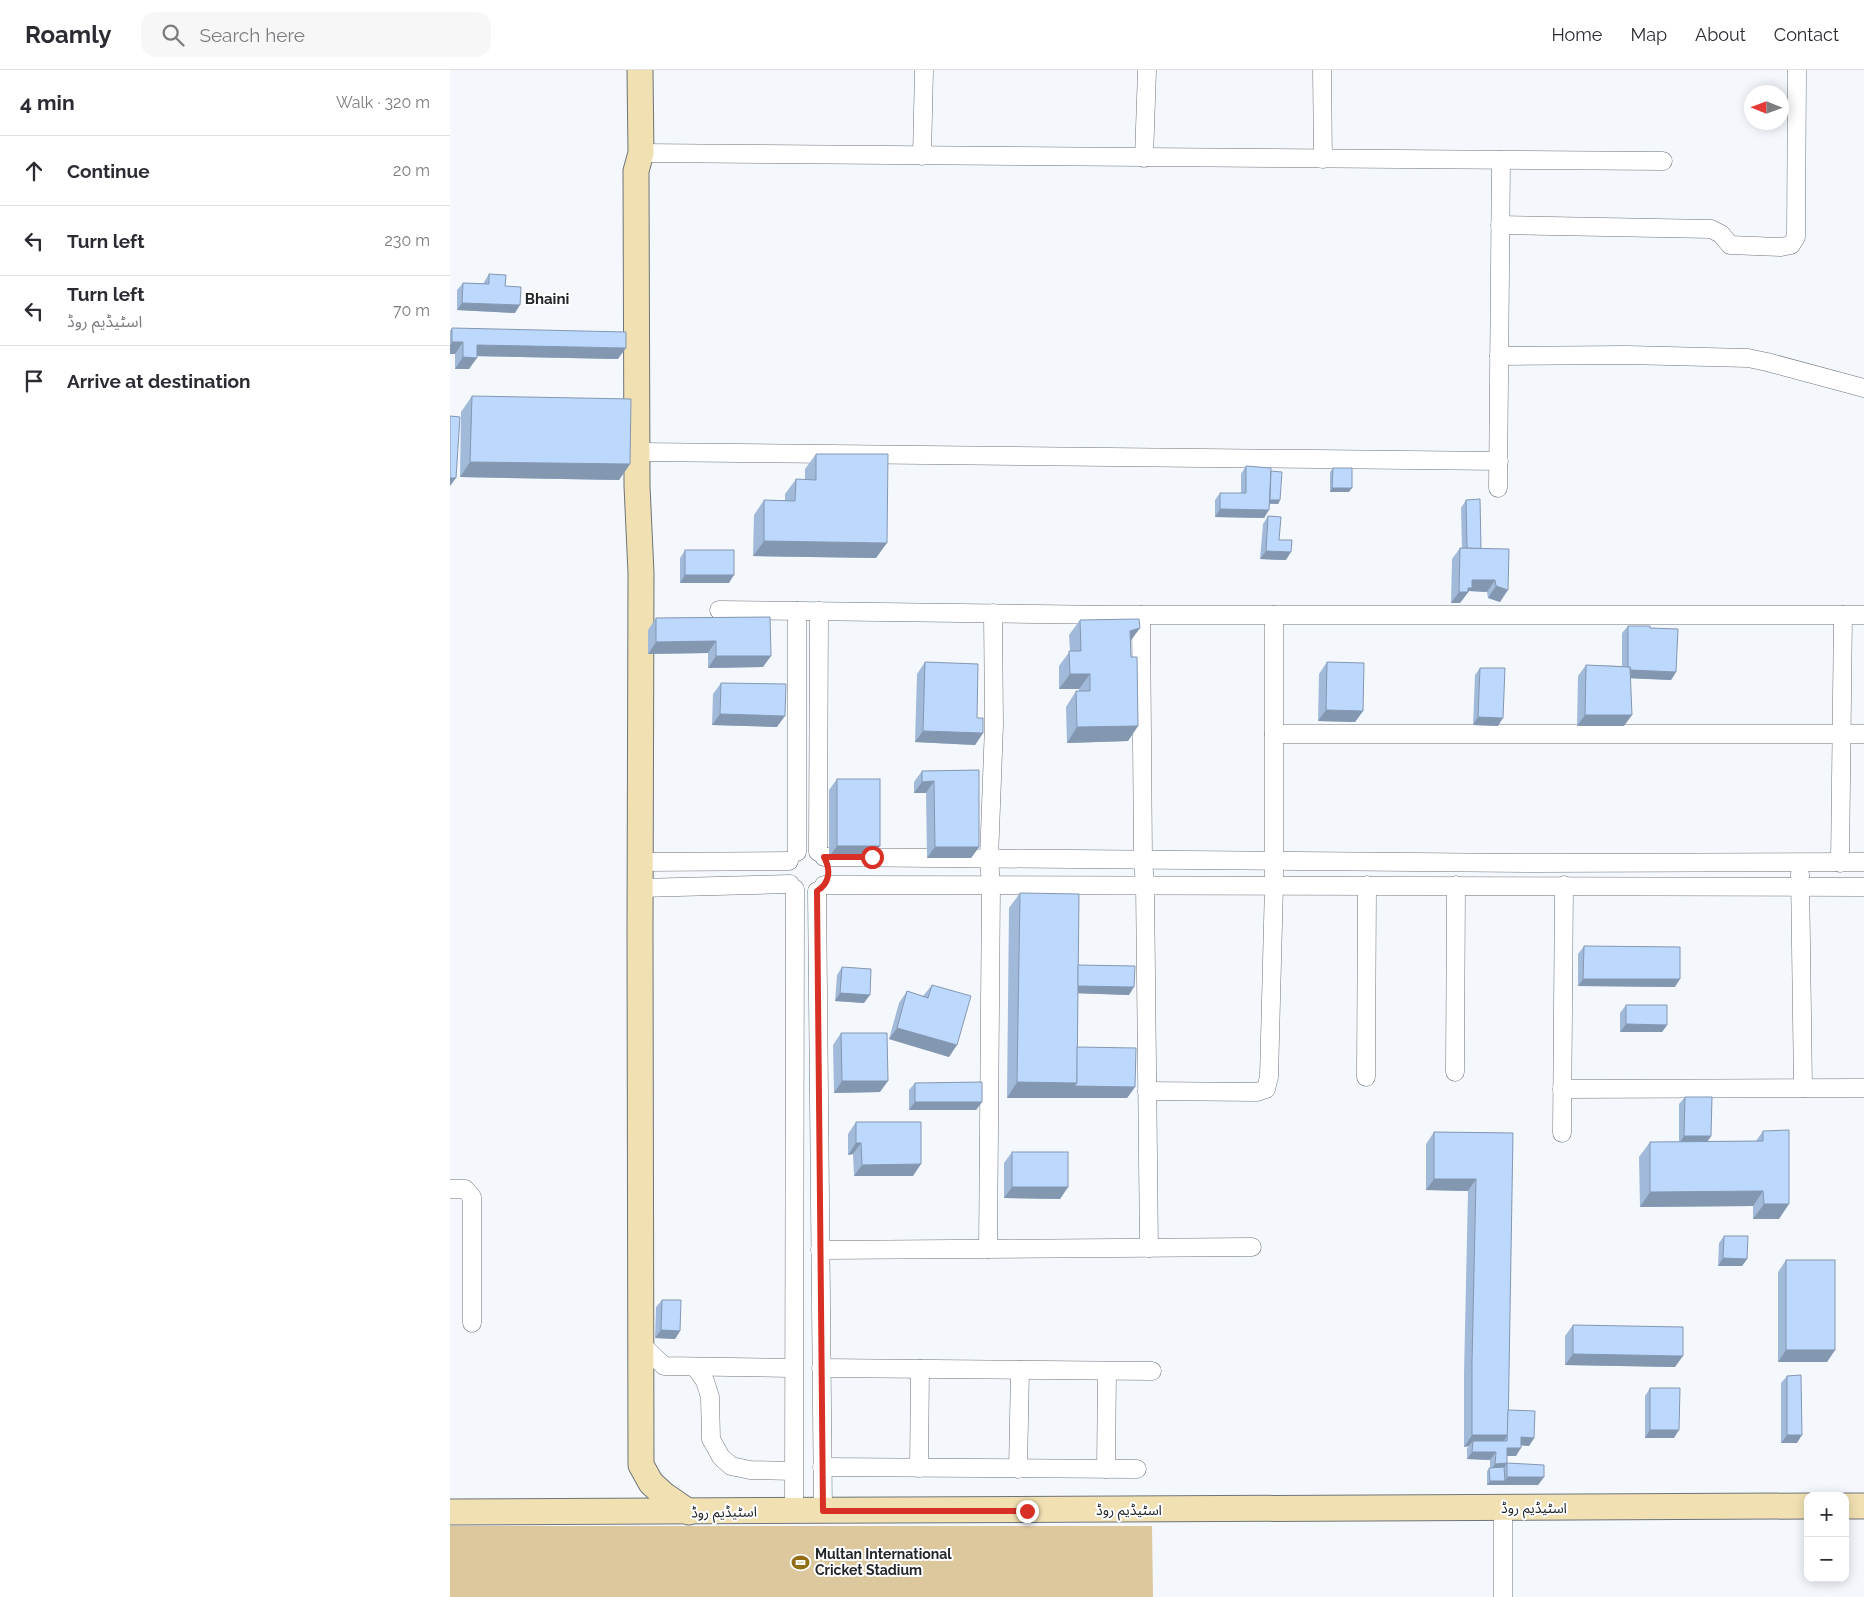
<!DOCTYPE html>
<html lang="en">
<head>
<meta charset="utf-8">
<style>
	:root { --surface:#fff; --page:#f7f7f7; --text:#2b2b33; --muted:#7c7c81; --line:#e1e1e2 }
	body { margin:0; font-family:Raleway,"Noto Sans Arabic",sans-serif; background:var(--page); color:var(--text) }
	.controls { position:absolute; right:15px; bottom:15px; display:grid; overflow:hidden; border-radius:10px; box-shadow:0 2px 12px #0003 }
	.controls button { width:45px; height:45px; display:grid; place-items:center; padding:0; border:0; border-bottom:1px solid var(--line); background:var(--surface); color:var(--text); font:25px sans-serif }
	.compass { position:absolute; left:1294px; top:15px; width:45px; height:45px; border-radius:50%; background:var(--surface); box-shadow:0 2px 12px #0003; rotate:271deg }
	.stop { position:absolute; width:15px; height:15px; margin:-11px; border:4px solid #d93025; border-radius:50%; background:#fff }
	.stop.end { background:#d93025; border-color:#fff; box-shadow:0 1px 5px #0008 }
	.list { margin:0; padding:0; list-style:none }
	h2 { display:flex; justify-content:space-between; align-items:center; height:65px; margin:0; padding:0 20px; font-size:21px }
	h2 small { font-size:16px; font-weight:400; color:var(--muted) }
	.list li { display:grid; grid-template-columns:32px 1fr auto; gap:15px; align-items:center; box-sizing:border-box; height:70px; padding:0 20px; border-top:1px solid var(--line) }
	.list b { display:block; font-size:19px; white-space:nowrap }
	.list p { margin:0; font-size:16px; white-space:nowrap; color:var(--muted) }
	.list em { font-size:16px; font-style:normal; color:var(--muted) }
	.icon { flex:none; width:28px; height:28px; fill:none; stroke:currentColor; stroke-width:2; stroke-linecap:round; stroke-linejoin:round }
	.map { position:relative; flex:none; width:1414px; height:1527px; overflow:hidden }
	header { display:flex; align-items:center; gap:30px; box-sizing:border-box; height:70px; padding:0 25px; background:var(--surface); border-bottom:1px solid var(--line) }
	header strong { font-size:24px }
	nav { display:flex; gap:28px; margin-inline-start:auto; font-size:18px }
	.search { width:350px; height:45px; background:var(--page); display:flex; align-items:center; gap:12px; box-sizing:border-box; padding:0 18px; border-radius:15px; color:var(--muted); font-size:19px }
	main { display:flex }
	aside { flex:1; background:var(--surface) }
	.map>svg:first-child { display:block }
	.green { fill:#ddc79d }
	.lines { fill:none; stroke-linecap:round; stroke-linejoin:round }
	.street-casing { stroke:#6e747b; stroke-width:19 }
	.secondary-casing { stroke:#6e747b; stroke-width:27 }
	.street { stroke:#fff; stroke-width:18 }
	.secondary { stroke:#f1e0b2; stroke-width:25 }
	.wall { fill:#a2bada }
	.shaded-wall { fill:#8497b1 }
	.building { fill:#bcd8fd; stroke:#8497b1 }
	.route { stroke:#d93025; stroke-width:6 }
	.labels { text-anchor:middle; stroke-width:4; stroke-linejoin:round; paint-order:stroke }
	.street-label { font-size:14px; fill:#232629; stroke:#fff }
	.poi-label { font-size:14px; font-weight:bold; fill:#232629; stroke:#fff; text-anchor:start }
	.neighbourhood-label { font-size:15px; font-weight:bold; fill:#232629; stroke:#fff }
</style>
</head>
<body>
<header>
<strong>Roamly</strong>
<div class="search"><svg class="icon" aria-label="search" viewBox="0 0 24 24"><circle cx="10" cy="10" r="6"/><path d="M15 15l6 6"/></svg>Search here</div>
<nav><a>Home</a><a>Map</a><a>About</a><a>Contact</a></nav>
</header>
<main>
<aside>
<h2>4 min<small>Walk · 320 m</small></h2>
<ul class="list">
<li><svg class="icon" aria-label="ahead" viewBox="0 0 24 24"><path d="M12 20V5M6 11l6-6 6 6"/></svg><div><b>Continue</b></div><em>20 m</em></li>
<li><svg class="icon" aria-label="left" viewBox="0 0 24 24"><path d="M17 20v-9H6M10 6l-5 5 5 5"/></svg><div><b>Turn left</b></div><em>230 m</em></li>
<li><svg class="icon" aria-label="left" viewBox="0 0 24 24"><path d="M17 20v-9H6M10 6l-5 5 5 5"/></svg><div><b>Turn left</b><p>اسٹیڈیم روڈ</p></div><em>70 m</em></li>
<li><svg class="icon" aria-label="arrive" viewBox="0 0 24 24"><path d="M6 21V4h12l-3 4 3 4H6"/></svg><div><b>Arrive at destination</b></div></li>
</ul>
</aside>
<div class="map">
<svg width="1414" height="1527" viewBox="0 0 1414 1527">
	<rect width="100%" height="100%" fill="#f4f8fd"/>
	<path class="green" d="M 0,1456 L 702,1456 L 703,1527 L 0,1527 Z"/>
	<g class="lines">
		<defs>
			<g id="street">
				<path d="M 872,0 L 873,89"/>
				<path d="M 191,83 L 1213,91"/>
				<path d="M 472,86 L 474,0"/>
				<path d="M 694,88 L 697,0"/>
				<path d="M 1050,155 L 1261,159 L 1271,164 L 1280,175 L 1331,177 L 1341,175 L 1346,167 L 1347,0"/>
				<path d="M 1049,286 L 1177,285 L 1298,288 L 1317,292 L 1414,318"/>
				<path d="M 188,382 L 1049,391"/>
				<path d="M 1048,418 L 1051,90"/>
				<path d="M 269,540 L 663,545 L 1414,545"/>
				<path d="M 347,541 L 347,782"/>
				<path d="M 691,545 L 693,790 L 695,815 L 699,1178"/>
				<path d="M 824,664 L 1414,664"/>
				<path d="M 368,782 L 369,541"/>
				<path d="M 374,787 L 1084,793 L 1414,792"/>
				<path d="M 190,792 L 339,791"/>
				<path d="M 1390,793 L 1393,545"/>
				<path d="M 1350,804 L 1353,1018"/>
				<path d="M 374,815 L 1414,817"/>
				<path d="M 190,818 L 340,814"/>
				<path d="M 367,821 L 373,1441"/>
				<path d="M 1005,1002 L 1006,815"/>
				<path d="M 916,1007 L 917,815"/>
				<path d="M 1112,1019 L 1414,1018"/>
				<path d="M 697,1021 L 807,1022 L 816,1019 L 819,1007 L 824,815 L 824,545"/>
				<path d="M 1112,1063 L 1114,815"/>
				<path d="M 0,1119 L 15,1119 L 22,1127 L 22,1253"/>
				<path d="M 538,1179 L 541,815 L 539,789 L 544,655 L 543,543"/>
				<path d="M 370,1180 L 802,1177"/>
				<path d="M 190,1273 L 214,1296 L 343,1298"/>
				<path d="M 245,1297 L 255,1311 L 260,1327 L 261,1369 L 271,1387 L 281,1396 L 300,1400 L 343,1401"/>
				<path d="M 371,1298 L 702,1301"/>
				<path d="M 372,1397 L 687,1399"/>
				<path d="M 469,1398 L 470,1299"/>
				<path d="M 568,1399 L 570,1300"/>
				<path d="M 656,1399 L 657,1301"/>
				<path d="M 344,1441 L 345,819"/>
				<path d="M 1053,1527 L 1053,1438"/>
			</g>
			<g id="secondary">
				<path d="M 190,0 L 191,83 L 186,101 L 187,416 L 191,503 L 190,863 L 191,1395 L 201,1413 L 213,1424 L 239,1442"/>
				<path d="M 1395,1436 L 1414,1436"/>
				<path d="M 0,1442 L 1358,1436"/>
			</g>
		</defs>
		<use href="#street" class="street-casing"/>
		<use href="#secondary" class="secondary-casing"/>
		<use href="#street" class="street"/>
		<use href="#secondary" class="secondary"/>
	</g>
	<g class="wall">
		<path d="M 39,204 L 55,216 L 65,243 L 7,240 L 7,220 L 13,213 L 34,213 L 34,212 Z"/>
		<path d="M 2,258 L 168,289 L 27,286 L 19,299 L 5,299 L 5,284 L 0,284 L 0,261 Z"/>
		<path d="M 22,326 L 180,394 L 169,410 L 10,407 L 11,342 Z"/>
		<path d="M 366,384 L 426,488 L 303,486 L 304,445 L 314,430 L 335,430 L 335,424 L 346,409 L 355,410 L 355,399 Z"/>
		<path d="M 796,396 L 821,401 L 830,430 L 828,434 L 820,434 L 814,448 L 765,447 L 765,430 L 770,423 L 791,423 L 791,404 Z"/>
		<path d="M 883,398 L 899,422 L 880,422 L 880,402 Z"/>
		<path d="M 1016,430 L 1031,479 L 1059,479 L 1050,532 L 1038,528 L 1037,522 L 1019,521 L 1010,533 L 1001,533 L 1002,489 L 1010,478 L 1012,478 L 1011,438 Z"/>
		<path d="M 818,446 L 836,490 L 810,489 L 813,454 Z"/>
		<path d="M 235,480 L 279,513 L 230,513 L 230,488 Z"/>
		<path d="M 320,547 L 313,597 L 258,598 L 258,583 L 198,584 L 198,560 L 206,548 Z"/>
		<path d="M 630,550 L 690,558 L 680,571 L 681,587 L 688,656 L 678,671 L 617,673 L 616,637 L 626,621 L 629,621 L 629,619 L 609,619 L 609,596 L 620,581 L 619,565 Z"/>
		<path d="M 1178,556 L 1200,558 L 1226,602 L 1221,610 L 1181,608 L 1174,656 L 1127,656 L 1128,606 L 1136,595 L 1172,596 L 1172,563 Z"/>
		<path d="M 475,592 L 533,663 L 525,675 L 465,672 L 467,604 Z"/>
		<path d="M 877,592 L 913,641 L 905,652 L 868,651 L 869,604 Z"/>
		<path d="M 1030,598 L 1048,656 L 1023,655 L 1025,605 Z"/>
		<path d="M 271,613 L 327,657 L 262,655 L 263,624 Z"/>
		<path d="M 529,700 L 529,777 L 521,788 L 477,788 L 476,723 L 464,723 L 464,712 L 472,701 Z"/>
		<path d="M 387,709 L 422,787 L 379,787 L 379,720 Z"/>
		<path d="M 570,823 L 628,895 L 679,925 L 628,923 L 627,977 L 685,1017 L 677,1028 L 557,1028 L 559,838 Z"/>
		<path d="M 1134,876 L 1225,917 L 1128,916 L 1128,884 Z"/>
		<path d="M 392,897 L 414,933 L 385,931 L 387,905 Z"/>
		<path d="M 482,915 L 499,987 L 439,969 L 449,933 L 457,921 L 473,926 Z"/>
		<path d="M 1176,935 L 1217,955 L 1212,962 L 1170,962 L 1170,943 Z"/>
		<path d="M 391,963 L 430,1022 L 384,1023 L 383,975 Z"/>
		<path d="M 465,1013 L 532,1032 L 526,1040 L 459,1040 L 459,1020 Z"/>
		<path d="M 1235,1027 L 1261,1066 L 1257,1071 L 1306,1071 L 1313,1061 L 1329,1149 L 1303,1149 L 1303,1136 L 1190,1137 L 1189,1087 L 1200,1072 L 1229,1072 L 1229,1034 Z"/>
		<path d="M 406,1052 L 463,1106 L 404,1106 L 403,1084 L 398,1085 L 398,1064 Z"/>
		<path d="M 984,1062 L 1063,1063 L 1058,1340 L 1084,1368 L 1079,1376 L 1071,1375 L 1066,1386 L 1057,1386 L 1057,1393 L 1054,1397 L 1057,1393 L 1094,1407 L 1088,1415 L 1037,1415 L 1037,1401 L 1040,1398 L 1040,1390 L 1017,1389 L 1017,1378 L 1019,1376 L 1014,1377 L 1014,1304 L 1018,1121 L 976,1120 L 976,1074 Z"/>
		<path d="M 562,1082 L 618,1117 L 610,1129 L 554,1128 L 554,1093 Z"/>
		<path d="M 1274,1166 L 1297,1189 L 1292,1196 L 1268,1196 L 1269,1173 Z"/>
		<path d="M 1336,1190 L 1385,1280 L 1377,1292 L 1328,1292 L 1328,1202 Z"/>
		<path d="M 212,1230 L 230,1261 L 225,1269 L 205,1268 L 206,1237 Z"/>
		<path d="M 1123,1255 L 1225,1297 L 1115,1295 L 1115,1266 Z"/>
		<path d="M 1337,1306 L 1347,1373 L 1331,1373 L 1331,1313 Z"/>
		<path d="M 1200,1318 L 1224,1368 L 1195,1368 L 1195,1326 Z"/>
	</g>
	<g class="shaded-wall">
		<path d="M 12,233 L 70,235 L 65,243 L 7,240 Z"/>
		<path d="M 2,272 L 13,272 L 5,284 L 0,284 L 0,275 Z"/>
		<path d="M 27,275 L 176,278 L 168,289 L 19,286 Z"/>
		<path d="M 13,287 L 27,288 L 19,299 L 5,299 Z"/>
		<path d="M 20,392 L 180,394 L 169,410 L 10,407 Z"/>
		<path d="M 0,408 L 6,408 L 0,416 Z"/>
		<path d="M 882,418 L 902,418 L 899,422 L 880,422 Z"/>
		<path d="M 817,430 L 830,430 L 828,434 L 814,433 Z"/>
		<path d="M 770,439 L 819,440 L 814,448 L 765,447 Z"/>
		<path d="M 314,471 L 437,473 L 426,488 L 303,486 Z"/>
		<path d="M 816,481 L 841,482 L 836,490 L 810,489 Z"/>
		<path d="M 235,505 L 284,505 L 279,513 L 230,513 Z"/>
		<path d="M 1022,510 L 1045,510 L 1037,522 L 1019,521 L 1010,533 L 1001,533 L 1009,522 Z"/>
		<path d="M 1046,516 L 1058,520 L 1050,532 L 1038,528 Z"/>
		<path d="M 690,558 L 679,573 L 680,561 Z"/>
		<path d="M 266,571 L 258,583 L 198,584 L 206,572 Z"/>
		<path d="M 266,586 L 321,586 L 313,597 L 258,598 Z"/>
		<path d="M 1178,600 L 1226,602 L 1221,610 L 1172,608 Z"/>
		<path d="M 620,604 L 640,604 L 629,619 L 609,619 Z"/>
		<path d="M 876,640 L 913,641 L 905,652 L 868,651 Z"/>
		<path d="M 270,644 L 335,646 L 327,657 L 262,655 Z"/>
		<path d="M 1135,645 L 1182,645 L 1174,656 L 1127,656 Z"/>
		<path d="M 1028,647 L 1053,648 L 1048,656 L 1023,655 Z"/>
		<path d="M 688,656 L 678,671 L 617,673 L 627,657 Z"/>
		<path d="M 473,661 L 533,663 L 525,675 L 465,672 Z"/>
		<path d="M 484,711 L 476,723 L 464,723 L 472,712 Z"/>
		<path d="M 387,776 L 430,776 L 422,787 L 379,787 Z"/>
		<path d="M 485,777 L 529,777 L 521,788 L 477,788 Z"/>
		<path d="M 1133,909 L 1230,909 L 1225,917 L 1128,916 Z"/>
		<path d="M 623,916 L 684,917 L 679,925 L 618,923 Z"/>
		<path d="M 390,923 L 420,925 L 414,933 L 385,931 Z"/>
		<path d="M 1176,954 L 1217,955 L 1212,962 L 1170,962 Z"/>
		<path d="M 447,958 L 507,975 L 499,987 L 439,969 Z"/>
		<path d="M 392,1011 L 438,1011 L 430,1022 L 384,1023 Z"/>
		<path d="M 567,1012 L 627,1013 L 685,1017 L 677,1028 L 557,1028 Z"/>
		<path d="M 465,1032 L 532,1032 L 526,1040 L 459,1040 Z"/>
		<path d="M 1234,1066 L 1261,1066 L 1256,1074 L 1229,1074 Z"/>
		<path d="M 406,1073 L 411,1073 L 403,1084 L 398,1085 Z"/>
		<path d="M 471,1094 L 463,1106 L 404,1106 L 412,1095 Z"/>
		<path d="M 984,1109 L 1026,1109 L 1018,1121 L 976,1120 Z"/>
		<path d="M 562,1117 L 618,1117 L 610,1129 L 554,1128 Z"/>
		<path d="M 1313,1121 L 1303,1136 L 1190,1137 L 1200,1122 Z"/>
		<path d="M 1314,1134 L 1339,1134 L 1329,1149 L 1303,1149 Z"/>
		<path d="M 1273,1188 L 1297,1189 L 1292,1196 L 1268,1196 Z"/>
		<path d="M 211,1260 L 230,1261 L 225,1269 L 205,1268 Z"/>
		<path d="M 1336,1280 L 1385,1280 L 1377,1292 L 1328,1292 Z"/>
		<path d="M 1123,1284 L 1233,1286 L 1225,1297 L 1115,1295 Z"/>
		<path d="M 1200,1360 L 1229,1360 L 1224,1368 L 1195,1368 Z"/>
		<path d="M 1022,1365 L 1058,1365 L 1050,1376 L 1023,1371 L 1019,1376 L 1014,1377 Z"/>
		<path d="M 1337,1365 L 1352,1365 L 1347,1373 L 1331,1373 Z"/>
		<path d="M 1071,1367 L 1084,1368 L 1079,1376 L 1066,1375 Z"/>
		<path d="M 1057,1378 L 1071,1378 L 1066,1386 L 1052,1386 Z"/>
		<path d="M 1022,1382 L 1046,1382 L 1040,1390 L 1017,1389 Z"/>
		<path d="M 1057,1393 L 1052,1401 L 1040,1401 L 1045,1394 Z"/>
		<path d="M 1057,1407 L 1094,1407 L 1088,1415 L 1037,1415 L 1040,1411 L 1055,1411 Z"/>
	</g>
	<g class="building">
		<path d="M 39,204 L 56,205 L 55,216 L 71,217 L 70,235 L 12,233 L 13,213 L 39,214 Z"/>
		<path d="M 2,258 L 176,262 L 176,278 L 27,275 L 27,288 L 13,287 L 13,272 L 2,272 Z"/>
		<path d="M 22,326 L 181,329 L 180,394 L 20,392 Z"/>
		<path d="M 0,346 L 10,347 L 6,408 L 0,408 Z"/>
		<path d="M 366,384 L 438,384 L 437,473 L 314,471 L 314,430 L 345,431 L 346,409 L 366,410 Z"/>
		<path d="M 796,396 L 821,398 L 819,440 L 770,439 L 770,423 L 796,423 Z"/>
		<path d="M 883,398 L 902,398 L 902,418 L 882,418 Z"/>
		<path d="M 821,401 L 832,402 L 830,430 L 820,430 Z"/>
		<path d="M 1030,429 L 1031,479 L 1017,478 L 1016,430 Z"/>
		<path d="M 818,446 L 831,447 L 829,470 L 842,470 L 841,482 L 816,481 Z"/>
		<path d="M 1010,478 L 1059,479 L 1058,520 L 1046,516 L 1045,510 L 1022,510 L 1022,518 L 1018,518 L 1018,522 L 1009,522 Z"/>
		<rect x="235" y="480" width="49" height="25"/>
		<path d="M 320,547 L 321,586 L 266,586 L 266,571 L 206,572 L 206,548 Z"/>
		<path d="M 689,549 L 690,558 L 680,561 L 681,587 L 687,587 L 688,656 L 627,657 L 626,621 L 640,621 L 640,604 L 620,604 L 619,581 L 631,581 L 630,550 Z"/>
		<path d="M 1178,556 L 1200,556 L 1200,558 L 1228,559 L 1226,602 L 1181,600 L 1180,597 L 1178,597 Z"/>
		<path d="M 475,592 L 528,594 L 527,648 L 533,648 L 533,663 L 473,661 Z"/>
		<path d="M 877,592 L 914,593 L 913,641 L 876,640 Z"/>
		<path d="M 1136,595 L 1180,597 L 1182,645 L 1135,645 Z"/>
		<path d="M 1030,598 L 1055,598 L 1053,648 L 1028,647 Z"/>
		<path d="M 271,613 L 336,614 L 335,646 L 270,644 Z"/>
		<path d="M 529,700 L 529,777 L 485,777 L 484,711 L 472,712 L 472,701 Z"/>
		<rect x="387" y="709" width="43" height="67"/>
		<path d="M 570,823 L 629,824 L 627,1013 L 567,1012 Z"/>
		<path d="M 1134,876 L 1230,877 L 1230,909 L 1133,909 Z"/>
		<path d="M 628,895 L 685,896 L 684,917 L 628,916 Z"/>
		<path d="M 392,897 L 421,899 L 420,925 L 390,923 Z"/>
		<path d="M 482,915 L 521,926 L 507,975 L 447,958 L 457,921 L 478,928 Z"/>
		<path d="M 1176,935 L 1217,935 L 1217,955 L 1176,954 Z"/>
		<path d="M 391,963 L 437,963 L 438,1011 L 392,1011 Z"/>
		<path d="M 627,977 L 686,978 L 685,1017 L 624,1016 L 627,1013 Z"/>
		<path d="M 532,1012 L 532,1032 L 465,1032 L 465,1013 Z"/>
		<path d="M 1235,1027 L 1262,1027 L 1261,1066 L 1234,1066 Z"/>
		<path d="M 406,1052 L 471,1052 L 471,1094 L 412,1095 L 411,1073 L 406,1073 Z"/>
		<path d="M 1339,1060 L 1339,1134 L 1314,1134 L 1313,1121 L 1200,1122 L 1200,1072 L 1313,1071 L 1313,1061 Z"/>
		<path d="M 984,1062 L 1063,1063 L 1058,1365 L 1022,1365 L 1022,1292 L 1026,1109 L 984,1109 Z"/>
		<rect x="562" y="1082" width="56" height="35"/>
		<path d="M 1274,1166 L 1298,1166 L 1297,1189 L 1273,1188 Z"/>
		<rect x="1336" y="1190" width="49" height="90"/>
		<path d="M 212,1230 L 231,1230 L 230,1261 L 211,1260 Z"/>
		<path d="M 1123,1255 L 1233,1257 L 1233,1286 L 1123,1284 Z"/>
		<path d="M 1351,1305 L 1352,1365 L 1337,1365 L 1337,1306 Z"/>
		<path d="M 1200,1318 L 1230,1318 L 1229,1360 L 1200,1360 Z"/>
		<path d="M 1058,1340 L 1085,1341 L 1084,1368 L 1071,1367 L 1071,1378 L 1057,1378 L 1057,1393 L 1045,1394 L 1046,1382 L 1022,1382 L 1023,1371 L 1057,1371 Z"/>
		<path d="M 1057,1393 L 1094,1395 L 1094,1407 L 1057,1407 Z"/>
		<path d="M 1054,1397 L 1055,1411 L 1040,1411 L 1039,1398 Z"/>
	</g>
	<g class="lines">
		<path class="route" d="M 422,787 L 374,787 C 381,800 380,813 367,821 L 373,1441 L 577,1441"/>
	</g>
	<defs>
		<symbol id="stadium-bare" viewBox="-9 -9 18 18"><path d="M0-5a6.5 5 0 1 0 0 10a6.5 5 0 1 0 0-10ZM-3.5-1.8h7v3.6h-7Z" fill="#926d15" stroke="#fff" stroke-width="2.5" paint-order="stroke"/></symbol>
	</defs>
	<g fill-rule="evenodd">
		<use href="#stadium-bare" x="338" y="1480" width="25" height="25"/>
	</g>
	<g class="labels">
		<g class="street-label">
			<text x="1084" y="1443">اسٹیڈیم روڈ</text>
			<text x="679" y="1445">اسٹیڈیم روڈ</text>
			<text transform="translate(274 1442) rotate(-1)" y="5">اسٹیڈیم روڈ</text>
		</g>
		<g class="poi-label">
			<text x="365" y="1489">Multan International<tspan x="365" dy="16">Cricket Stadium</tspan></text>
		</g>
		<g class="neighbourhood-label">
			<text x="97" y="234">Bhaini</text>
		</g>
	</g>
</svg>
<div class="controls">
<button>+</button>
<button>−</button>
</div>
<svg class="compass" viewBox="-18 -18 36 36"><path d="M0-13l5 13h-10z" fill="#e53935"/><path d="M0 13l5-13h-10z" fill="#7c7c81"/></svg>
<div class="stop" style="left:422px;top:787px"></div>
<div class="stop end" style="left:577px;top:1441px"></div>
</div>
</main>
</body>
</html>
